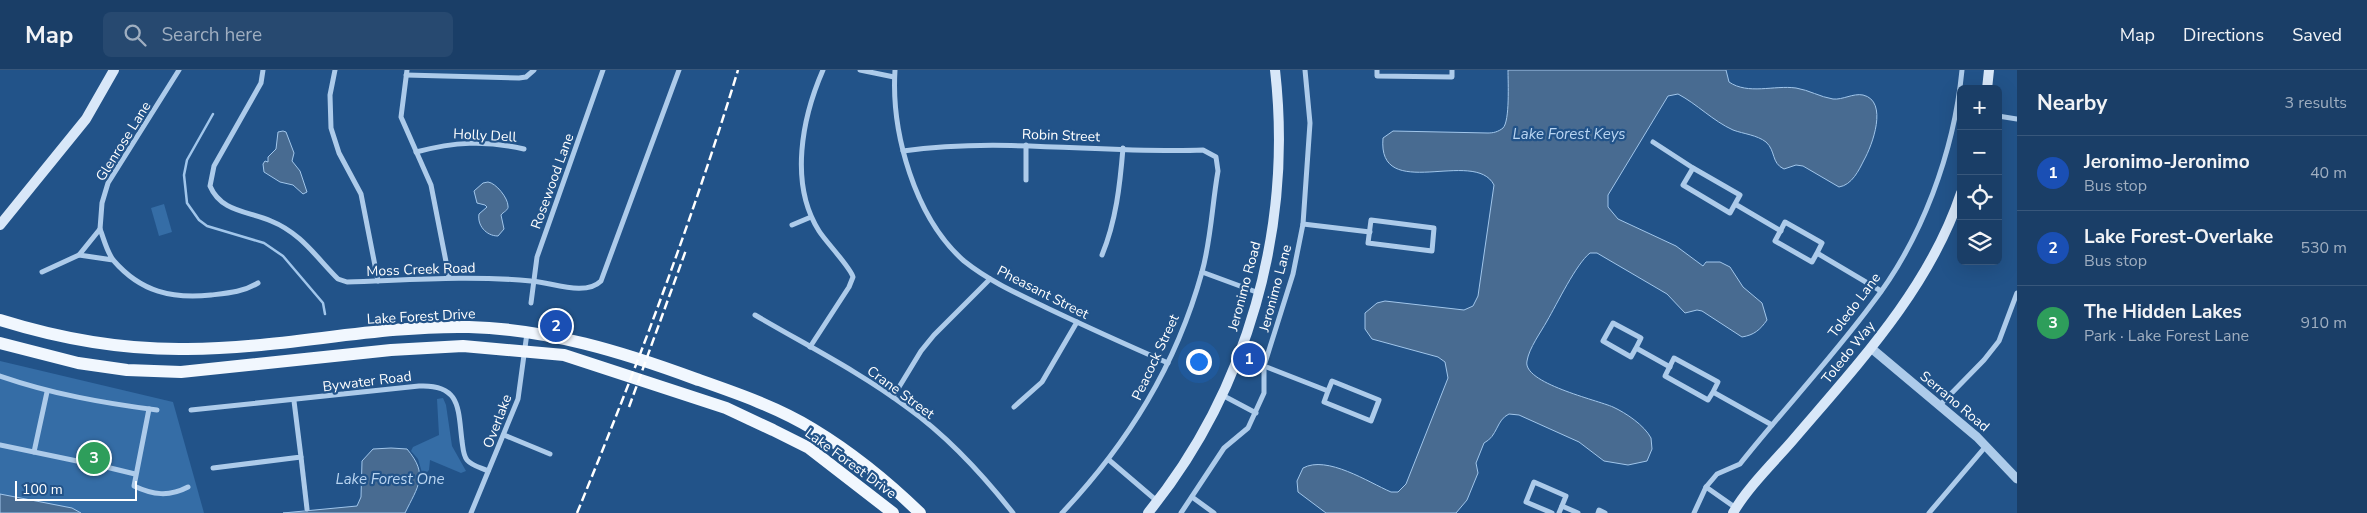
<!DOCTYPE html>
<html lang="en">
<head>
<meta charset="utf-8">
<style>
	:root { --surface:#1a3e67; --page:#274970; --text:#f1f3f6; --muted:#9faec0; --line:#38577b; --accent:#e69b98 }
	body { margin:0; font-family:"Nunito Sans",sans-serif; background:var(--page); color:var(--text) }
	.controls { position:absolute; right:15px; top:15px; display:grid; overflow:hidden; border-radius:8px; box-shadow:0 5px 20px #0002 }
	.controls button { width:45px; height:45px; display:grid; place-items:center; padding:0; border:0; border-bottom:1px solid var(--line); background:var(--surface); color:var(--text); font:25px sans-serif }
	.scale { position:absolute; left:15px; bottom:12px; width:122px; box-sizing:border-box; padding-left:5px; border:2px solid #fff; border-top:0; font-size:14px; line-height:18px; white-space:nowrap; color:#fff; -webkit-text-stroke:4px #225389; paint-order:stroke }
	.you { position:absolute; left:1198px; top:291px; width:18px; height:18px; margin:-12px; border:4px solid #fff; border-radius:50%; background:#1a73e8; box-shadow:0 0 0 8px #1a73e833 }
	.badge { display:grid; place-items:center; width:32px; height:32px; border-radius:50%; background:var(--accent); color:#fff; font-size:16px; font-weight:700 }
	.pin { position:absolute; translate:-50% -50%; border:2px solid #fff; box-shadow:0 1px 5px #0006 }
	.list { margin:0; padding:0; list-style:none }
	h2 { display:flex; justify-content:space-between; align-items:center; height:65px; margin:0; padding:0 20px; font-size:21px }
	h2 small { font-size:16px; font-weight:400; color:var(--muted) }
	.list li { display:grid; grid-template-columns:32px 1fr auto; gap:15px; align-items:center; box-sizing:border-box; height:75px; padding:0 20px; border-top:1px solid var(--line) }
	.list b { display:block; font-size:19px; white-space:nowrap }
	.list p { margin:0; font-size:16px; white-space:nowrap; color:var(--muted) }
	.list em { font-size:16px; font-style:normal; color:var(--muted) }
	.icon { flex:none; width:28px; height:28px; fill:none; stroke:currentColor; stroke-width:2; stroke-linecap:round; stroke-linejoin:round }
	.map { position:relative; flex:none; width:2017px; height:443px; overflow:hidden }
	header { display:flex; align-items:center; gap:30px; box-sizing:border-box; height:70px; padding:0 25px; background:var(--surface); border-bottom:1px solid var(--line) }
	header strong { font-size:24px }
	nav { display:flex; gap:28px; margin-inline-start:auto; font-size:18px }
	.search { width:350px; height:45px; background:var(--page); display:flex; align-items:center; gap:12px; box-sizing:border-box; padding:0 18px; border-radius:8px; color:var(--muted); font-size:19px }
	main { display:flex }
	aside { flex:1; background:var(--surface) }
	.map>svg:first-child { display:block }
	.green { fill:#356da6 }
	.water { fill:#486b91; stroke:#a1c6eb }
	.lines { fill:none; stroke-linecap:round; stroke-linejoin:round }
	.stream { stroke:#a1c6eb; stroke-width:2.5 }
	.minor { stroke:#adcbea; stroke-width:5 }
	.tertiary { stroke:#adcbea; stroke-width:9 }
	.secondary { stroke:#d8e7f8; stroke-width:10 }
	.primary { stroke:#f1f7fe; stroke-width:12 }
	.rail { stroke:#fff; stroke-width:2.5; stroke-dasharray:9 4; stroke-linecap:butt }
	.labels { text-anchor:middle; stroke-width:4.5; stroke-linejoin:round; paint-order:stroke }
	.street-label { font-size:14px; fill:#fff; stroke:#225389 }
	.water-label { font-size:15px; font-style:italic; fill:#b9d5f2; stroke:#225389 }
</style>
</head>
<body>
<header>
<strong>Map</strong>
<div class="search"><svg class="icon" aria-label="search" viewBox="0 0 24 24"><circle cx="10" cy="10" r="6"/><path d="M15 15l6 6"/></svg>Search here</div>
<nav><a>Map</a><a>Directions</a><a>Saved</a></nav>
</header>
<main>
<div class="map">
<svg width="2017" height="443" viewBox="0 0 2017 443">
	<rect width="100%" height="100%" fill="#225389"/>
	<g class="green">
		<path d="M 164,134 L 172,162 L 159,166 L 151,138 Z"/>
		<path d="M 0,291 L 173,332 L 204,443 L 0,443 Z"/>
		<path d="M 443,328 L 446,335 L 452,376 L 466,401 L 461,403 L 430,390 L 429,400 L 423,406 L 418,389 L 411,381 L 413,377 L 439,365 L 437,329 Z"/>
	</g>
	<g class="water">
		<path d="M 1508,0 L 1726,0 L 1729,12 C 1748,25 1774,15 1796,18 C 1809,20 1820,27 1833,29 C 1843,30 1853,23 1863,25 C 1889,31 1872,76 1864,90 C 1859,100 1852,115 1839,117 L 1803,96 L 1796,95 L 1784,99 C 1771,93 1776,81 1766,72 C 1757,65 1744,64 1733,60 C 1713,51 1697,34 1678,24 L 1668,26 L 1608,125 L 1608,137 L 1618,149 L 1676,176 L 1703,196 L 1706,192 L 1720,192 L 1730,197 L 1743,217 L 1762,233 L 1767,250 C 1760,260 1754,265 1742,267 L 1702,241 L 1697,240 L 1685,243 L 1667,224 L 1597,183 L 1590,183 C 1576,194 1557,234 1547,251 C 1541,262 1529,278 1527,291 C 1522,313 1597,330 1613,337 C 1626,343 1644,355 1651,368 L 1652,379 L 1647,391 L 1628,395 L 1604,391 L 1579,372 L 1519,345 L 1509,344 C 1496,350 1498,366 1484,373 L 1476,393 L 1478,403 L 1467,430 L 1456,443 L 1326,443 L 1298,422 L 1297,411 L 1303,398 C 1327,385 1368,412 1391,422 L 1398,422 L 1406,414 L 1448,308 L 1445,292 L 1438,287 L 1372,269 L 1365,259 L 1365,243 L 1377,233 L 1385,231 L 1464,240 L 1473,236 L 1478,226 L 1494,115 C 1475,77 1377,134 1383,68 L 1393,61 L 1488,63 C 1493,63 1498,62 1503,58 C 1510,51 1508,12 1508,0 Z"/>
		<path d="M 283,61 L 286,62 L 294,83 L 292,91 L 300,101 L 307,122 L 303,124 L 293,115 L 280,112 L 264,102 L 263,94 L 265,91 L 268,92 L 268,87 L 276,79 L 278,62 Z"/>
		<path d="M 488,112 C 496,113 508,128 508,136 C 509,140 503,142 501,145 L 504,159 L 498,166 C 486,166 477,155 479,144 L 487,137 L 485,135 L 477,133 L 474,121 L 483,113 Z"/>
		<path d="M 391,378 L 407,379 C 429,405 418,416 405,443 L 283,443 L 357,436 L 361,427 L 362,391 L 373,379 Z"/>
		<path d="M 0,424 L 72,438 L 81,443 L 0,443 Z"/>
	</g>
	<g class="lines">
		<path class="stream" d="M 213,44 L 187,90 L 184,105 L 187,133 L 199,150 L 207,156 L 264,173 L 283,186 L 323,233 L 325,244"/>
		<g class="minor">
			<path d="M 263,0 L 261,13 L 214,96 L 210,116 C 221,142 248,141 271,151 C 301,163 316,187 338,209 L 347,212 C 409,210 469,205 531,211 C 551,212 585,227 601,211 L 679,0"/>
			<path d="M 335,0 L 330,25 L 331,58 L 339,83 L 361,124 L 378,211"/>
			<path d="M 407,0 L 401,47 L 431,115 L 449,207"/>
			<path d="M 860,0 L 894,7"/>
			<path d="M 895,0 C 891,63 915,148 964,191 C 989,211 1018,224 1047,238 C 1087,257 1127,275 1168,293"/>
			<path d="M 1377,0 L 1377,6 L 1452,7 L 1452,0"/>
			<path d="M 406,5 L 519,8 L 526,7 L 534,0"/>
			<path d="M 1998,46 L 2017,49"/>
			<path d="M 1653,72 L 1693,98"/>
			<path d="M 1026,75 L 1026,110"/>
			<path d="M 903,81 C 1003,67 1103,84 1203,80 L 1216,87 L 1218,101 C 1212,135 1211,170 1202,202 C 1176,296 1128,373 1062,443"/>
			<path d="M 416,82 C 454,72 485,70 524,79"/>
			<path d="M 1735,134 L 1730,143 L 1683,115 L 1693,98 L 1740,125 L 1735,134 L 1781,161"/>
			<path d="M 1371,150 L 1434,158 L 1432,181 L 1368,173 Z"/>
			<path d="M 1303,154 L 1370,162"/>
			<path d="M 792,155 L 811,147"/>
			<path d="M 100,159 L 102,133 L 108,113 L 179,0"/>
			<path d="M 1817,183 L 1812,192 L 1775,171 L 1785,152 L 1822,173 L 1817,183 L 1881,221"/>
			<path d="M 1102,185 C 1116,151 1120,115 1123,78"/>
			<path d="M 113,190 L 79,185 L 100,159 C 104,169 107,183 114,191 C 141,222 172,229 211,225 C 229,223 243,222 258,213"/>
			<path d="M 42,202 L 79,185"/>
			<path d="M 1202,202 L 1259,223"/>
			<path d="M 531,233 L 537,187 L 603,0"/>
			<path d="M 755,245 C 806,275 860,302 908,338 C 947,366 983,405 1013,443"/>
			<path d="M 810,277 L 849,217 L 853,207 C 851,198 826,172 819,161 C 789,114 802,48 823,0"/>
			<path d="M 1636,278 L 1631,287 L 1603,271 L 1613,253 L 1641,268 L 1636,278 L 1670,297"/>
			<path d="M 1264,296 L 1328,321 L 1332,311 L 1379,330 L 1371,351 L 1324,332 L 1328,321"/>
			<path d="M 0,306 C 52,324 103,333 157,340"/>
			<path d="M 1713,322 L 1708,330 L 1665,306 L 1674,288 L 1718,312 L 1713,322 L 1772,355"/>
			<path d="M 1222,325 L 1256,343"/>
			<path d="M 893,327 L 921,281 L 934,265 L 990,209"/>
			<path d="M 1939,336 L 1984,290 L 1999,271 L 2017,223"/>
			<path d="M 1014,337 L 1042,312 L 1077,252"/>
			<path d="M 149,339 L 134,416 C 153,425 169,427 188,417"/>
			<path d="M 191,340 L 419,316 C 461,314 458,339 462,371 C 463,377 463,385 467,390 C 472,396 482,398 488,401"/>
			<path d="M 504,365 L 550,384"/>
			<path d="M 0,375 L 77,391"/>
			<path d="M 34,382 L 47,322"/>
			<path d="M 301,387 L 307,439"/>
			<path d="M 1109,390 L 1157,431"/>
			<path d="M 102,396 L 135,404"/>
			<path d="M 213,398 L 301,387 L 294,331"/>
			<path d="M 1706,417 L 1736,438"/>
			<path d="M 1192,427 L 1214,443"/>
			<path d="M 1562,436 L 1578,443"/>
			<path d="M 471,443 L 518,329 L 527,263"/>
			<path d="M 1181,443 L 1224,378 L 1248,358 L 1264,323 L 1264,296 L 1293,204 L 1303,154 L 1310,53 L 1305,0"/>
			<path d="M 1552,443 L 1526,432 L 1534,412 L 1566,426 L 1559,443"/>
			<path d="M 1598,443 L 1599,440 L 1605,443"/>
			<path d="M 1694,443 L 1706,417 L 1717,404 L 1740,394 C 1783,340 1830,290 1871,235 C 1922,170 1954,82 1962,0"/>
			<path d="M 1929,443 L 1986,376"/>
		</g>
		<path class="tertiary" d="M 1871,278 L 1977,367 L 2017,409"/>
		<g class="secondary">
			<path d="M 1987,19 L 1989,0"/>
			<path d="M 0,155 L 86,49 L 114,0"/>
			<path d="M 1148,443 C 1248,320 1293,158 1275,0"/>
			<path d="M 1733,443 C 1747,418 1774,392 1793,370 C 1857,295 1929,219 1961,123"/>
		</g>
		<g class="primary">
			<path d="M 0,250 C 61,269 123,280 187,279 C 281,279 375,255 469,257 C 548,259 623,282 696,309 C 736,323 777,337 813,359 C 851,382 888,412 920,443"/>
			<path d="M 0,273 L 78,293 L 127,300 L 181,302 L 391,280 L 463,276 L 564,285 L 726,338 L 773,360 L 809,378 L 893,443"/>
		</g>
		<g class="rail">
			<path d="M 629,337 L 686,180"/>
			<path d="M 577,443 C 637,297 692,151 738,0"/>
		</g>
	</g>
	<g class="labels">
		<g class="street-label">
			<text transform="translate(485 65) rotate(3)" y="5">Holly Dell</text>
			<text transform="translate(1061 65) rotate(2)" y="5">Robin Street</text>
			<text transform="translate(123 71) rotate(-58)" y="5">Glenrose Lane</text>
			<text transform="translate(552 111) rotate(-70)" y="5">Rosewood Lane</text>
			<text transform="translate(421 199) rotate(-2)" y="5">Moss Creek Road</text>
			<text transform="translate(1244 216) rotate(-75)" y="5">Jeronimo Road</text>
			<text transform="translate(1275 218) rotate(-75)" y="5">Jeronimo Lane</text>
			<text transform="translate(1043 222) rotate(27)" y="5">Pheasant Street</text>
			<text transform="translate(1854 235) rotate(-53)" y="5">Toledo Lane</text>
			<text transform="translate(421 246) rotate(-3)" y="5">Lake Forest Drive</text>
			<text transform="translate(1848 282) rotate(-51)" y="5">Toledo Way</text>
			<text transform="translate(1155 287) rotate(-65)" y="5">Peacock Street</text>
			<text transform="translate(367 311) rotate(-7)" y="5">Bywater Road</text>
			<text transform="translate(901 322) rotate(36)" y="5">Crane Street</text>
			<text transform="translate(1955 331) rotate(40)" y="5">Serrano Road</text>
			<text transform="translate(497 351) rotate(-69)" y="5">Overlake</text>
			<text transform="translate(851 393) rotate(36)" y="5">Lake Forest Drive</text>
		</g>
		<g class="water-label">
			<text x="1569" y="69">Lake Forest Keys</text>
			<text x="390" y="414">Lake Forest One</text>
		</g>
	</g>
</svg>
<div class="controls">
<button>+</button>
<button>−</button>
<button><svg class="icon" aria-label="locate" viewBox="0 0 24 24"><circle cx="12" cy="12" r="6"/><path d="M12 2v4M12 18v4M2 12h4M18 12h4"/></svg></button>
<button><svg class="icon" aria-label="layers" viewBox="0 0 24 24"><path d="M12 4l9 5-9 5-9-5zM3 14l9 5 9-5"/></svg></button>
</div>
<div class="scale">100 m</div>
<div class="you"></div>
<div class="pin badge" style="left:1249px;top:289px;background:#1a4fb4">1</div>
<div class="pin badge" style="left:556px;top:256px;background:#1a4fb4">2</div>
<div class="pin badge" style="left:94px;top:388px;background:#2e9e5b">3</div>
</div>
<aside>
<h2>Nearby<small>3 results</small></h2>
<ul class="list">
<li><span class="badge" style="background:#1a4fb4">1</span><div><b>Jeronimo-Jeronimo</b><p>Bus stop</p></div><em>40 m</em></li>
<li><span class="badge" style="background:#1a4fb4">2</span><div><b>Lake Forest-Overlake</b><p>Bus stop</p></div><em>530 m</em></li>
<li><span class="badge" style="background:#2e9e5b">3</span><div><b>The Hidden Lakes</b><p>Park · Lake Forest Lane</p></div><em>910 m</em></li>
</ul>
</aside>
</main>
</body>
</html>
